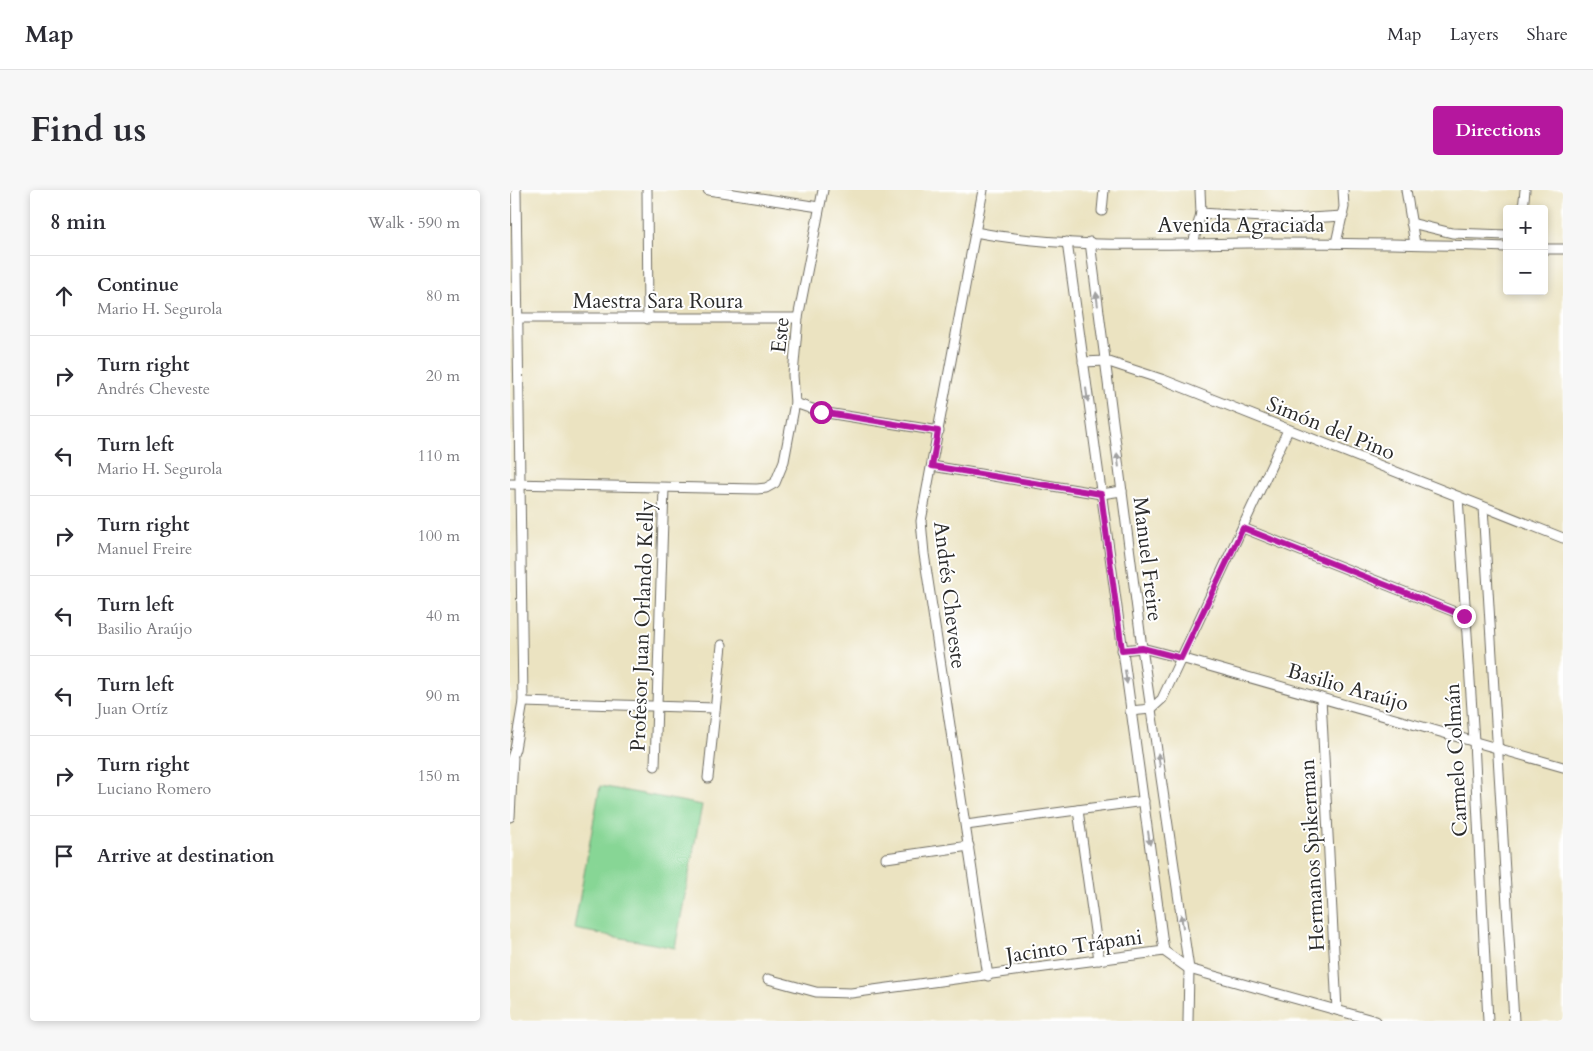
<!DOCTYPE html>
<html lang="en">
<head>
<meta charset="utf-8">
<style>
	:root { --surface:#fff; --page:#f7f7f7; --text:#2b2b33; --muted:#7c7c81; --line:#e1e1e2; --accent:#b5179e }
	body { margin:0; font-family:Cardo,serif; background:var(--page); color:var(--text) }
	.controls { position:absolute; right:15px; top:15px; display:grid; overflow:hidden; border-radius:5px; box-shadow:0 2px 8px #0003 }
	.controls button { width:45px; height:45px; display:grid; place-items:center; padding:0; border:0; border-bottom:1px solid var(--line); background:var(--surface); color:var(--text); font:25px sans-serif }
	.stop { position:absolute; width:15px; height:15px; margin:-11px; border:4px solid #b5179e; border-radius:50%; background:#fff }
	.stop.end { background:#b5179e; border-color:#fff; box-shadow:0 1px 5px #0008 }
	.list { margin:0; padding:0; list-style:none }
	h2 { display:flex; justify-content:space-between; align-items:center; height:65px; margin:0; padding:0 20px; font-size:21px }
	h2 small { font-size:16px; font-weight:400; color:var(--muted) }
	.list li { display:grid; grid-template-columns:32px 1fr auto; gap:15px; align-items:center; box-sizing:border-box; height:80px; padding:0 20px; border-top:1px solid var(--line) }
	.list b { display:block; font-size:19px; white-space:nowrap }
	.list p { margin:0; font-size:16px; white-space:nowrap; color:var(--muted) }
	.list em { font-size:16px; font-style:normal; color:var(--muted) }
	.icon { flex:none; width:28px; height:28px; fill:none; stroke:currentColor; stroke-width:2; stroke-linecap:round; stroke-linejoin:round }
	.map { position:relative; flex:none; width:1053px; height:831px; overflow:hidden; border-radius:5px }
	header { display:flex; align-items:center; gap:30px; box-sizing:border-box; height:70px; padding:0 25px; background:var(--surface); border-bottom:1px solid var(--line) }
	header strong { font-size:24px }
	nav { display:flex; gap:28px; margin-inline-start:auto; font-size:18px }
	.intro { display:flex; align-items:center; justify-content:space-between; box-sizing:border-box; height:120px; padding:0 30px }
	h1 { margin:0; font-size:35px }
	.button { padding:12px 22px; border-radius:5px; background:var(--accent); color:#fff; font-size:18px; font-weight:700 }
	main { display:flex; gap:30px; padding:0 30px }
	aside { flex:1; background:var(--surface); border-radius:5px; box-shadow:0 2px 8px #0003 }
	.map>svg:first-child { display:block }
	.green { fill:#87d695; stroke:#598060 }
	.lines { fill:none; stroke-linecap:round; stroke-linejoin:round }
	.minor-casing { stroke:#6e6b60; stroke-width:11 }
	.minor { stroke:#fff; stroke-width:9 }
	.oneway { fill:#a0a0a0 }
	.route { stroke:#b5179e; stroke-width:6 }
	.labels { text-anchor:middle; stroke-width:4; stroke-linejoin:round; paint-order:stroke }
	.street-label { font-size:21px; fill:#2b2b2b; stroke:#fff }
</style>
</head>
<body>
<header>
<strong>Map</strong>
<nav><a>Map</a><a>Layers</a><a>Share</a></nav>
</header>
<div class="intro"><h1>Find us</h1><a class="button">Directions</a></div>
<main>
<aside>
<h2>8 min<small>Walk · 590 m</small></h2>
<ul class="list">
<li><svg class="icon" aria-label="ahead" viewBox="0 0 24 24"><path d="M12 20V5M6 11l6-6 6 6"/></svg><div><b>Continue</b><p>Mario H. Segurola</p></div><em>80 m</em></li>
<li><svg class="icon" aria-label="right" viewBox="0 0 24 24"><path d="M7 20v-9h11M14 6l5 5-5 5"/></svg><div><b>Turn right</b><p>Andrés Cheveste</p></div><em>20 m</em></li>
<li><svg class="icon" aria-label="left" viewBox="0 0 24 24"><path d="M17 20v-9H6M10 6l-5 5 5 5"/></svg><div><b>Turn left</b><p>Mario H. Segurola</p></div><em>110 m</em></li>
<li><svg class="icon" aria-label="right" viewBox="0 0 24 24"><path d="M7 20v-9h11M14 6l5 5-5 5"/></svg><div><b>Turn right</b><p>Manuel Freire</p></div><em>100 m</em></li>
<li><svg class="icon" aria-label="left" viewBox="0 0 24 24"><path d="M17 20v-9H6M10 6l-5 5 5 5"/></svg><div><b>Turn left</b><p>Basilio Araújo</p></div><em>40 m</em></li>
<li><svg class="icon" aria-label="left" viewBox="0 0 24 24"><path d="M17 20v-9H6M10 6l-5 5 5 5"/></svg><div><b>Turn left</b><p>Juan Ortíz</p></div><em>90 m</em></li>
<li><svg class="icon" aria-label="right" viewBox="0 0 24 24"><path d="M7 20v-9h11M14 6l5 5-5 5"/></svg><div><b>Turn right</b><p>Luciano Romero</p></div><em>150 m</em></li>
<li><svg class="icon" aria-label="arrive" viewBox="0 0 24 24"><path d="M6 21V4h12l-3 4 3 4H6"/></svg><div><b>Arrive at destination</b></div></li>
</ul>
</aside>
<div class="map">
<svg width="1053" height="831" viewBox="0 0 1053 831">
	<rect width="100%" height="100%" fill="#fff"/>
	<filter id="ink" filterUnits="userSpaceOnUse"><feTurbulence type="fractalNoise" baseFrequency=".02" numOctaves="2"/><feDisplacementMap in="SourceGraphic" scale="10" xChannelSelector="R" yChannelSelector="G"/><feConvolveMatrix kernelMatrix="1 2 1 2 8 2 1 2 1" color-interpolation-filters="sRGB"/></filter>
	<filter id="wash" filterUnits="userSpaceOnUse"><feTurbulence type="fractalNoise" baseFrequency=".0096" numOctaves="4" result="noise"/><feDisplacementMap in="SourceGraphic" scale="20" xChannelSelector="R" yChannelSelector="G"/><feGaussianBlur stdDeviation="1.12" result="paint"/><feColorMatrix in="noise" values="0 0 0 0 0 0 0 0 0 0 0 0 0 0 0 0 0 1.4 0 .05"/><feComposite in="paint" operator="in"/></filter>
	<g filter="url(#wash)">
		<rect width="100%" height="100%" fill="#ebe3c1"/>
		<path class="green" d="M 90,596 L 192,615 L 165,758 L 64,739 Z"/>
	</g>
	<g filter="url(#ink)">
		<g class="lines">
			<defs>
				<g id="minor">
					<path d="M 137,0 L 138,129"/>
					<path d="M 198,0 L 309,17"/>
					<path d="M 473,0 L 411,331 L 414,364 L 478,786"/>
					<path d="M 896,0 L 905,54"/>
					<path d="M 1013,19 L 1015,0"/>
					<path d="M 592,21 L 594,0"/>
					<path d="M 691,23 L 783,29 L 833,26"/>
					<path d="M 901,33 L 942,43 L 997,45"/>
					<path d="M 465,42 C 554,59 648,54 738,53 C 824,53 911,54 997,57"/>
					<path d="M 557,52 L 654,761"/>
					<path d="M 580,52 L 632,458 L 679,779 L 678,831"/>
					<path d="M 826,53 L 834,17 L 833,0"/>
					<path d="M 683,54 L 691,23 L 690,0"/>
					<path d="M 1034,59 L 1053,59"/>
					<path d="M 8,128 L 288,128"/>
					<path d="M 573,172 L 596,171 L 654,190 L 1053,348"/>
					<path d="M 285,213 L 311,222 L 429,241"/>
					<path d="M 422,276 L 591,304 L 612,301"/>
					<path d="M 0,294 L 247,299 L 256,298 L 265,293 L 274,271 L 285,213 L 283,185 L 288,128 L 313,0"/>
					<path d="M 948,307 L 964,551 L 978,831"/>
					<path d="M 973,317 L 1004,831"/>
					<path d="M 733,338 L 955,426"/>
					<path d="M 612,460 L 632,458 L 671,468 L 1053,577"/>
					<path d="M 811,508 L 827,820"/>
					<path d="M 13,512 L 205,518"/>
					<path d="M 620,521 L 641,519 L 652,509 L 778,240"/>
					<path d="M 0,573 L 5,559 L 13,512 L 6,0"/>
					<path d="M 145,576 L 154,298"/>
					<path d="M 198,588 L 212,455"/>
					<path d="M 568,620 L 589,770"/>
					<path d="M 0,627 L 3,568"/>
					<path d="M 456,635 L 634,611"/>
					<path d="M 376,668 L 459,656"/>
					<path d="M 258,789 L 306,802 L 341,803 L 654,761 L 679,779 L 866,831"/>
				</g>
			</defs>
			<use href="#minor" class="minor-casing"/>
			<use href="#minor" class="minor"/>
		</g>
		<defs><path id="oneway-solid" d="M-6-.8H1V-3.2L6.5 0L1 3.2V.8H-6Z" transform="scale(1.25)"/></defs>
		<g class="oneway">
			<use href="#oneway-solid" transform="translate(587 109) rotate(-97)"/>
			<use href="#oneway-solid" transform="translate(577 205) rotate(82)"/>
			<use href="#oneway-solid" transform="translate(608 270) rotate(-97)"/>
			<use href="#oneway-solid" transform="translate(616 487) rotate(82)"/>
			<use href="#oneway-solid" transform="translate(649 570) rotate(-98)"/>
			<use href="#oneway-solid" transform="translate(639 648) rotate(82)"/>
			<use href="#oneway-solid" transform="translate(672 731) rotate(-98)"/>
		</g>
	</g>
	<g class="lines" filter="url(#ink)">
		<path class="route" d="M 311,222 L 428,241 L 422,276 L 591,304 L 612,460 L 632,458 L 671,468 L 733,338 L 954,426"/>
	</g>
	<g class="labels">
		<g class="street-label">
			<text x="731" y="42">Avenida Agraciada</text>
			<text x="148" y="118">Maestra Sara Roura</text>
			<text transform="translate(270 145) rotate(-84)" y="7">Este</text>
			<text transform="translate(821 238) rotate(22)" y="7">Simón del Pino</text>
			<text transform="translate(638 369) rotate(83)" y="7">Manuel Freire</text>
			<text transform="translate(440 405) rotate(83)" y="7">Andrés Cheveste</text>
			<text transform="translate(132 436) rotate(-88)" y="7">Profesor Juan Orlando Kelly</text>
			<text transform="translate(838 497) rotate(16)" y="7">Basilio Araújo</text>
			<text transform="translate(946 570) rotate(-93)" y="7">Carmelo Colmán</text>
			<text transform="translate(802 665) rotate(-93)" y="7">Hermanos Spikerman</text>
			<text transform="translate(564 756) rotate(-8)" y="7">Jacinto Trápani</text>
		</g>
	</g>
</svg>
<div class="controls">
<button>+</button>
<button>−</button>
</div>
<div class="stop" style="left:311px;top:222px"></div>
<div class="stop end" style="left:954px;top:426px"></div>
</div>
</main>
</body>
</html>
